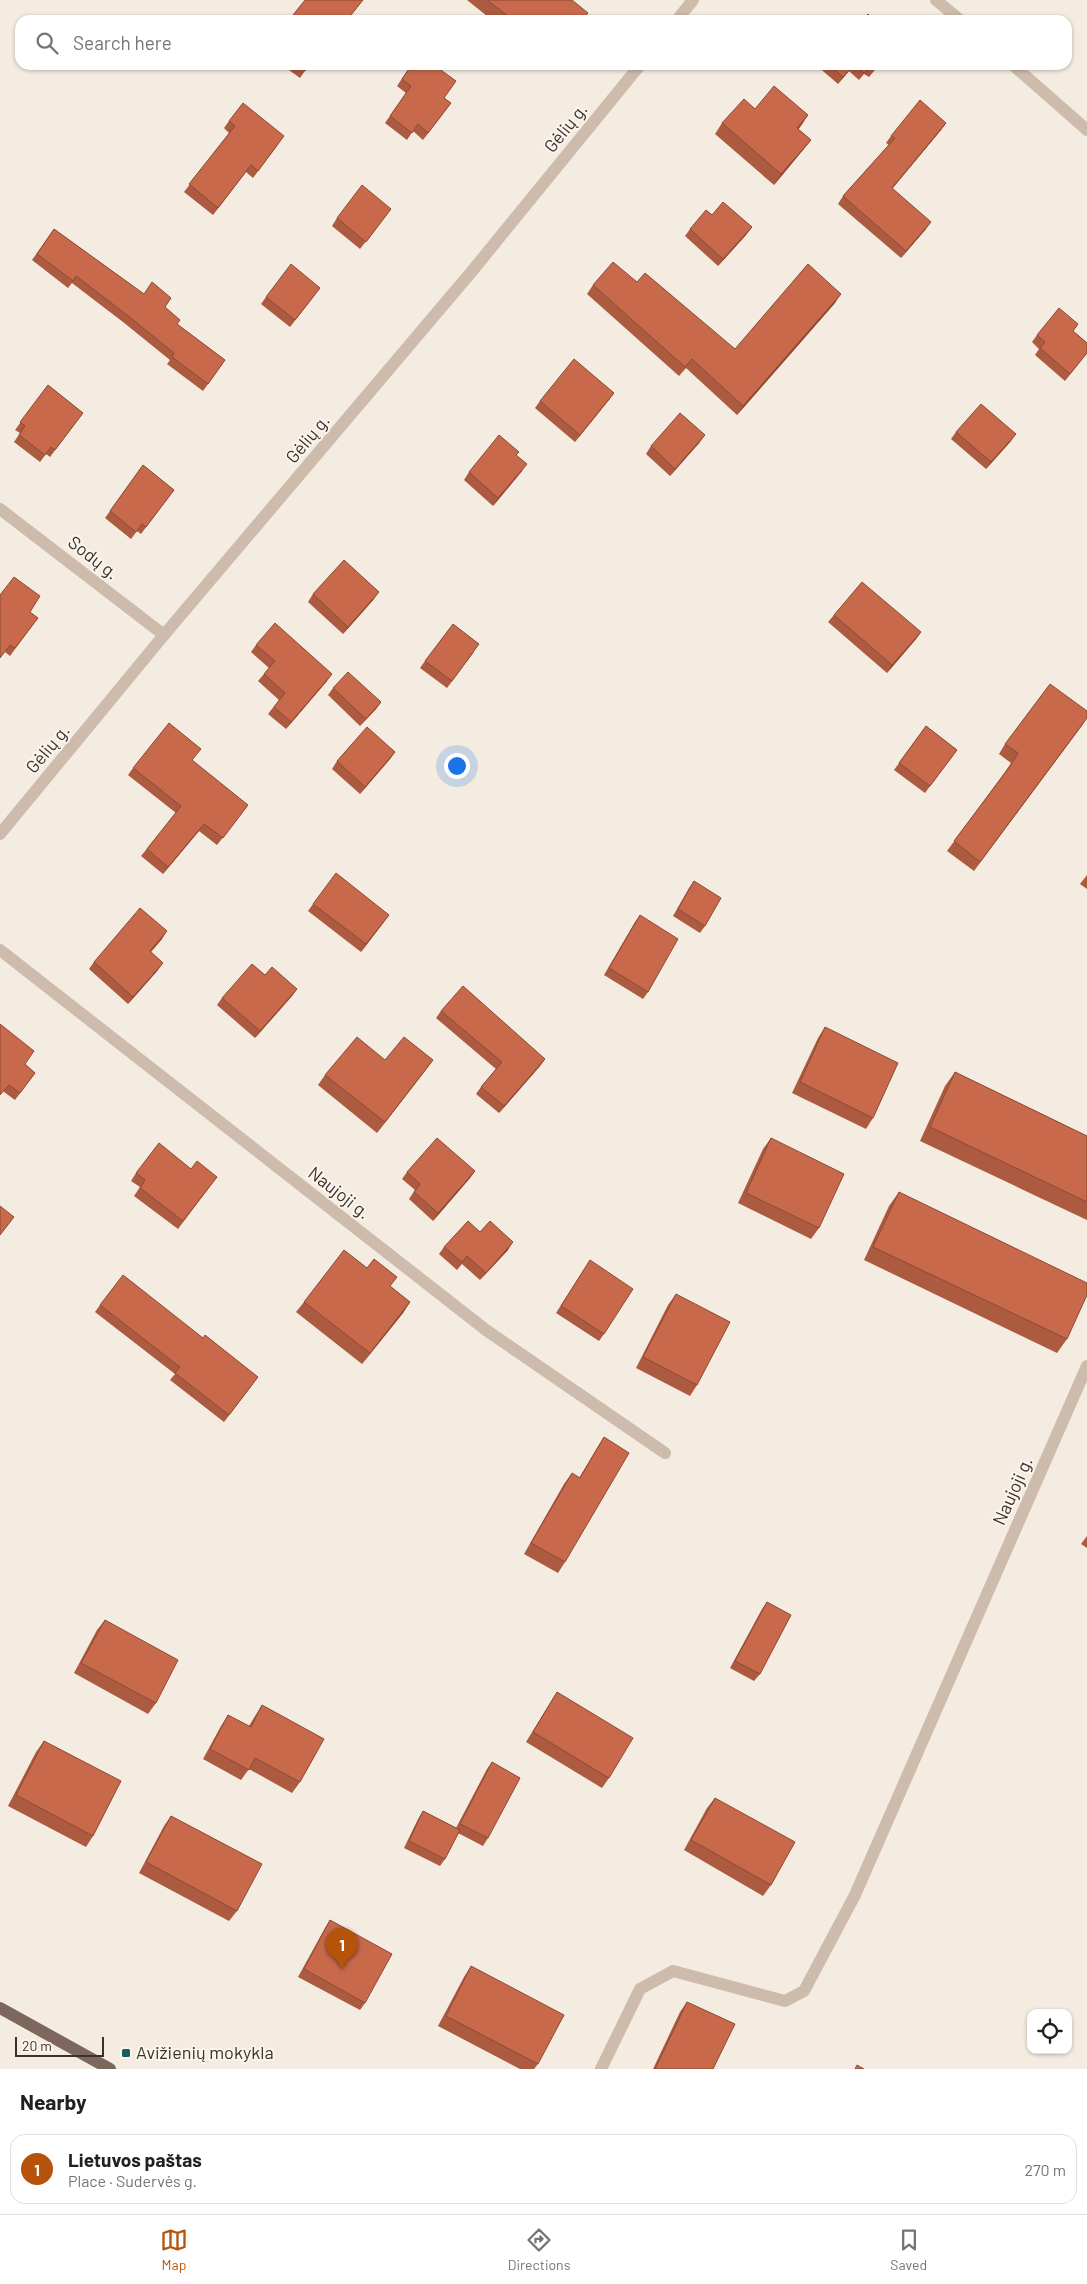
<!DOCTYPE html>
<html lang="en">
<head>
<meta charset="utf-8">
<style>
	:root { --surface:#fff; --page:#f2f2f2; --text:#202124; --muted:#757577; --line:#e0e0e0; --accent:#b45309 }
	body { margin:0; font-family:Barlow,sans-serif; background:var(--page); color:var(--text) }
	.controls { position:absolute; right:15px; bottom:15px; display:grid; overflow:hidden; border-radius:10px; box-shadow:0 1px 4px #0004 }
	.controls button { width:45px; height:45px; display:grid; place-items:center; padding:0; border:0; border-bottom:1px solid var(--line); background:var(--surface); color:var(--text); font:25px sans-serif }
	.scale { position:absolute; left:15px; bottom:12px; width:89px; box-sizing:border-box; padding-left:5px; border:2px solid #3b302b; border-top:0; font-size:14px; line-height:18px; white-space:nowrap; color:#3b302b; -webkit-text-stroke:4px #fbf5ee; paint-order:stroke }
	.you { position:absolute; left:456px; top:765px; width:18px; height:18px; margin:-12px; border:4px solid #fff; border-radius:50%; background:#1a73e8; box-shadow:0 0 0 8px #1a73e833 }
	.badge { display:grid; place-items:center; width:32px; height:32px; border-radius:50%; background:var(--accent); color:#fff; font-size:16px; font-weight:700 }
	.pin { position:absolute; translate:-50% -41px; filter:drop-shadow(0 1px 2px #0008) }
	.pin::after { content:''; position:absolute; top:26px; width:18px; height:15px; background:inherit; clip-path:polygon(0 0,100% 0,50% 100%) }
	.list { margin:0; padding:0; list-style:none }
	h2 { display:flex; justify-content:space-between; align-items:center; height:65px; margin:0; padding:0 20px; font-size:21px }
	h2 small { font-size:16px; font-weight:400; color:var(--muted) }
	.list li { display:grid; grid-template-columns:32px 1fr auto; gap:15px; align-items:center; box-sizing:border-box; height:70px; margin:0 10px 10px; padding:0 10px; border:1px solid var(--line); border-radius:15px }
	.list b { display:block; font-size:19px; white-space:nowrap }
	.list p { margin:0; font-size:16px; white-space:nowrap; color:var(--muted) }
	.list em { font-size:16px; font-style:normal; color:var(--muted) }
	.icon { flex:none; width:28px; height:28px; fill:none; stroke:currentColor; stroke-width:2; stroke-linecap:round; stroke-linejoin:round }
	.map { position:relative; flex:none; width:1087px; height:2069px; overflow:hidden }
	.search { position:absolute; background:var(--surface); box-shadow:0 1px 4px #0004; left:15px; right:15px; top:15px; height:55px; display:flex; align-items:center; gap:12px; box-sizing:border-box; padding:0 18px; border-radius:15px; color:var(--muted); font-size:19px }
	.sheet { height:145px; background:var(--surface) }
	nav { display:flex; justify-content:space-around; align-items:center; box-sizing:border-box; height:70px; border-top:1px solid var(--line); background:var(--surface); font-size:14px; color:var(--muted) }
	nav a { display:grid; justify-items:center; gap:2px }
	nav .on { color:var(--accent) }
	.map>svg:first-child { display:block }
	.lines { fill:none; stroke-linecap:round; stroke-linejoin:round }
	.minor { stroke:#cdbbac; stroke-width:12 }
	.major { stroke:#7d675c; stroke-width:12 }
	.wall { fill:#ac5a40 }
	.shaded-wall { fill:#8c4a34 }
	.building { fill:#c8694b; stroke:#8c4a34 }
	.poi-dot { fill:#1f5a5e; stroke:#fbf5ee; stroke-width:2 }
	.labels { text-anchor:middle; stroke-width:4; stroke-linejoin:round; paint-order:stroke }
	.street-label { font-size:18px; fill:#3b302b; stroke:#fbf5ee }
	.poi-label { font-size:18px; fill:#3b302b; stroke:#fbf5ee; text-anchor:start }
</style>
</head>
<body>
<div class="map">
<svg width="1087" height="2069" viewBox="0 0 1087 2069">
	<rect width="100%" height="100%" fill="#f4ebe1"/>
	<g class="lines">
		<g class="minor">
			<path d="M 936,0 L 960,20"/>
			<path d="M 677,20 L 693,0"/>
			<path d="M 1013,65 L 1087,130"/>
			<path d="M 0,509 L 164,635"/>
			<path d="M 0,834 L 164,635 L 473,270 L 640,65"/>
			<path d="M 0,950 L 486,1330 L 665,1453"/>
			<path d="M 601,2069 L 640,1989 L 673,1971 L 785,2001 L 804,1991 L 855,1895 L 1087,1366"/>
		</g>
		<path class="major" d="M 0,2008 L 110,2069"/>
	</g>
	<g class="wall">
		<path d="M 467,0 L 572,0 L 582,20 L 492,20 Z"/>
		<path d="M 282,65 L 309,65 L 300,78 Z"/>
		<path d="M 411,65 L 444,98 L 451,103 L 423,140 L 413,131 L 407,140 L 385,123 L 406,93 L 397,86 Z"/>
		<path d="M 816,65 L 879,65 L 869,77 L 864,74 L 859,80 L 849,71 L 838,84 Z"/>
		<path d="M 755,109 L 808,115 L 798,129 L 811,140 L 803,150 L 774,185 L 715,134 L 722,123 Z"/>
		<path d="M 229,121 L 279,143 L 253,178 L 246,172 L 213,215 L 184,192 L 229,133 L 224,128 Z"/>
		<path d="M 946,123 L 941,130 L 892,189 L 926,229 L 901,258 L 838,204 L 843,196 L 889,145 L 886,143 L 891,136 Z"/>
		<path d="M 391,209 L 360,249 L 332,226 L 337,218 Z"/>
		<path d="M 712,215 L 752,227 L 746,235 L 718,266 L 685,236 L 690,229 Z"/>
		<path d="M 54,229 L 144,294 L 165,307 L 177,324 L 225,360 L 203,391 L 167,364 L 170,360 L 123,322 L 72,283 L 68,288 L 32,260 Z"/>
		<path d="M 637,282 L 735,349 L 835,303 L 737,415 L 686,368 L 679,376 L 587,294 L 593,285 Z"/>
		<path d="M 315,295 L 290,327 L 261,304 L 266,297 Z"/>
		<path d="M 1078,324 L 1073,331 L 1087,343 L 1087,353 L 1065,381 L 1035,355 L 1039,349 L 1032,342 L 1037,335 Z"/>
		<path d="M 48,385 L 83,413 L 50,457 L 46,454 L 40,462 L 14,442 L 20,433 L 15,430 Z"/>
		<path d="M 614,393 L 575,442 L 535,408 L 540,401 Z"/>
		<path d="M 956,432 L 1011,441 L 986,469 L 951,439 Z"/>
		<path d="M 700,442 L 670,476 L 646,454 L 651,446 Z"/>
		<path d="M 516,455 L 522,471 L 493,506 L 464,480 L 469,472 Z"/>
		<path d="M 143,465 L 174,490 L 141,534 L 137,531 L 131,539 L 105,518 Z"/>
		<path d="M 313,594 L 374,599 L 343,634 L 308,602 Z"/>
		<path d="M 30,612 L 38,618 L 10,656 L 5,652 Z"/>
		<path d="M 834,615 L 921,632 L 916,639 L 887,673 L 828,622 Z"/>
		<path d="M 256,645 L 327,681 L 286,729 L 268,714 L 279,700 L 258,681 L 269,668 L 251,652 Z"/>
		<path d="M 474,652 L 447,688 L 420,668 L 425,661 Z"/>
		<path d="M 333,688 L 381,702 L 376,709 L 360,726 L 328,695 Z"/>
		<path d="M 1084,723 L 974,871 L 947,851 L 1005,772 L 1011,763 L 999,754 L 1005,744 Z"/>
		<path d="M 926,726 L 957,750 L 925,793 L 894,770 Z"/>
		<path d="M 395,752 L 390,759 L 360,794 L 332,769 L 337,761 Z"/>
		<path d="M 192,761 L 243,812 L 217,845 L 199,831 L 163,874 L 141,856 L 176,813 L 128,775 L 133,768 Z"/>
		<path d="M 1087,875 L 1087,889 L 1080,884 Z"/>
		<path d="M 694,881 L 705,926 L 700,933 L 673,916 L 689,888 Z"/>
		<path d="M 313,904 L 389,915 L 361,952 L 308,911 Z"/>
		<path d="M 640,915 L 648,992 L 643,999 L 604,975 L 635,922 Z"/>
		<path d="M 162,939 L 151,952 L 158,970 L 128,1004 L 89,969 L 94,962 Z"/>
		<path d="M 265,975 L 297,989 L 292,996 L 255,1038 L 217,1005 L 222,998 Z"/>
		<path d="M 441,1011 L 545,1059 L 540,1066 L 499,1113 L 476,1094 L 481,1087 L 496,1069 L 436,1018 Z"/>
		<path d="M 0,1024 L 25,1065 L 35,1073 L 15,1100 L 4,1092 Z"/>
		<path d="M 825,1027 L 873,1118 L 866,1129 L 792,1093 L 818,1038 Z"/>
		<path d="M 385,1060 L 433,1060 L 377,1133 L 318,1085 L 325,1075 Z"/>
		<path d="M 955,1072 L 1087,1136 L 1087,1220 L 920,1141 L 945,1086 Z"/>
		<path d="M 771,1138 L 819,1228 L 811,1239 L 738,1203 L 763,1149 Z"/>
		<path d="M 475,1171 L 470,1178 L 433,1221 L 409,1199 L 415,1190 L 402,1179 L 407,1172 Z"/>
		<path d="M 136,1173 L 217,1177 L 178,1229 L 134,1196 L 140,1187 L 131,1181 Z"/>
		<path d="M 899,1192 L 1067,1339 L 1057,1353 L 864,1260 L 889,1206 Z"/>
		<path d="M 480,1232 L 508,1250 L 480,1280 L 462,1264 L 457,1270 L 439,1254 L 444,1247 Z"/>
		<path d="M 590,1260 L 604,1334 L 599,1341 L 556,1313 Z"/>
		<path d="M 390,1286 L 410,1302 L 403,1313 L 362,1364 L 296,1312 L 304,1302 Z"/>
		<path d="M 676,1294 L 697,1385 L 690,1396 L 636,1368 L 668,1305 Z"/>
		<path d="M 100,1305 L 253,1384 L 224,1422 L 170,1380 L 175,1374 L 95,1312 Z"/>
		<path d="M 604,1437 L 565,1562 L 558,1573 L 524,1554 L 564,1484 L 572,1473 L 579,1478 L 597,1448 Z"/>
		<path d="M 1087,1536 L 1087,1548 L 1081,1544 Z"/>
		<path d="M 767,1602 L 760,1674 L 754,1681 L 730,1668 L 762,1609 Z"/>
		<path d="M 105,1620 L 156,1703 L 148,1714 L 74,1673 L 97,1630 Z"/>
		<path d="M 557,1692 L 609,1778 L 602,1788 L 526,1742 L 550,1703 Z"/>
		<path d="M 262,1705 L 300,1782 L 292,1793 L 249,1769 L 241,1780 L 203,1759 L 221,1726 L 228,1715 L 249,1726 L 255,1716 Z"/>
		<path d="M 44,1741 L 93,1836 L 86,1847 L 8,1806 L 36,1752 Z"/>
		<path d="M 492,1762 L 488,1838 L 483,1846 L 458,1833 L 445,1859 L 440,1866 L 404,1848 L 418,1819 L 423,1811 L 456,1828 L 487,1769 Z"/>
		<path d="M 715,1798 L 771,1885 L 763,1896 L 684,1850 L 707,1808 Z"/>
		<path d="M 171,1816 L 237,1911 L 229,1921 L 139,1873 L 164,1826 Z"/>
		<path d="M 330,1920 L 365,2003 L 360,2010 L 298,1977 L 325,1928 Z"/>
		<path d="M 471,1966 L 538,2064 L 534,2069 L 520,2069 L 438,2026 L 464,1977 Z"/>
		<path d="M 687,2002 L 713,2069 L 653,2069 L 680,2012 Z"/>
	</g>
	<g class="shaded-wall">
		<path d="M 854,65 L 849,71 L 838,84 L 843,77 Z"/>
		<path d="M 808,115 L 801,126 L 790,139 L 797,128 Z"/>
		<path d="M 946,123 L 941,130 L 886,196 L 892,188 Z"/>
		<path d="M 811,140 L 803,150 L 774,185 L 781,174 Z"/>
		<path d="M 931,222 L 926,229 L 901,258 L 906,251 Z"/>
		<path d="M 752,227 L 746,235 L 718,266 L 723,259 Z"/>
		<path d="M 841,294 L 835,303 L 737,415 L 743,406 Z"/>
		<path d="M 614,393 L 609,400 L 575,442 L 580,435 Z"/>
		<path d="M 1016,434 L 1011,441 L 986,469 L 991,462 Z"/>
		<path d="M 705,435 L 700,442 L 670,476 L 675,469 Z"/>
		<path d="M 527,464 L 522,471 L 493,506 L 498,498 Z"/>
		<path d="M 379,592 L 374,599 L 343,634 L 348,627 Z"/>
		<path d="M 921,632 L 916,639 L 887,673 L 892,665 Z"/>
		<path d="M 332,674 L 327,681 L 286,729 L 291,722 Z"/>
		<path d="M 381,702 L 376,709 L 360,726 L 366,719 Z"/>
		<path d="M 395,752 L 390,759 L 360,794 L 365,787 Z"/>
		<path d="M 204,824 L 199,831 L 163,874 L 168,867 Z"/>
		<path d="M 389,915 L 384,922 L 361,952 L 366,944 Z"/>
		<path d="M 167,931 L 162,939 L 145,958 L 150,951 Z"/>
		<path d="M 163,963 L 158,970 L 128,1004 L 133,997 Z"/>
		<path d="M 297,989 L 292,996 L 255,1038 L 260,1031 Z"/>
		<path d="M 545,1059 L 540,1066 L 499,1113 L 504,1106 Z"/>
		<path d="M 433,1060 L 425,1071 L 377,1133 L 385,1122 Z"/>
		<path d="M 475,1171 L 470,1178 L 433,1221 L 438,1213 Z"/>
		<path d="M 513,1242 L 508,1250 L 480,1280 L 486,1273 Z"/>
		<path d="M 410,1302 L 403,1313 L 362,1364 L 370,1353 Z"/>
	</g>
	<g class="building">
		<path d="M 305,0 L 363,0 L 347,20 L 289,20 Z"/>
		<path d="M 487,0 L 572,0 L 588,13 L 582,20 L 513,20 Z"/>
		<path d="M 868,14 L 874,20 L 863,20 Z"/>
		<path d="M 297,65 L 309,65 L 305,71 Z"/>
		<path d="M 412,65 L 434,65 L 456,81 L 444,98 L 451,103 L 428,133 L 418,124 L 412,133 L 390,116 L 411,86 L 402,79 Z"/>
		<path d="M 829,65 L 854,65 L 843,77 Z"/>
		<path d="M 855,65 L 878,65 L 874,70 L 870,67 L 864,73 Z"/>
		<path d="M 774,86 L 808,115 L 797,128 L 811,140 L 781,174 L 722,123 L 744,99 L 755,109 Z"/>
		<path d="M 920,100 L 946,123 L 892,188 L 931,222 L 906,251 L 843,196 L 895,138 L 891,136 Z"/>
		<path d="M 243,103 L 284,136 L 258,171 L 251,165 L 218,208 L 189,184 L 235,126 L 229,121 Z"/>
		<path d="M 362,185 L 391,209 L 366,242 L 337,218 Z"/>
		<path d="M 723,202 L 752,227 L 723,259 L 690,229 L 706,210 L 712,215 Z"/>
		<path d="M 54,229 L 144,294 L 152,282 L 171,298 L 165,307 L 180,320 L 177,324 L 225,360 L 208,384 L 172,357 L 174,353 L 127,315 L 76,276 L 73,281 L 37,254 Z"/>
		<path d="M 613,262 L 637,282 L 645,273 L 735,349 L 808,264 L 841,294 L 743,406 L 692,359 L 685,367 L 593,285 Z"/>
		<path d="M 291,264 L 320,288 L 295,320 L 266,297 Z"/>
		<path d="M 1059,308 L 1078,324 L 1073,331 L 1087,343 L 1087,353 L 1070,374 L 1040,348 L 1045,342 L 1037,335 Z"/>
		<path d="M 574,359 L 614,393 L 580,435 L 540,401 Z"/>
		<path d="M 48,385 L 83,413 L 55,450 L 51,447 L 45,455 L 19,435 L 25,426 L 20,422 Z"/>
		<path d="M 981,404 L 1016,434 L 991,462 L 956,432 Z"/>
		<path d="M 680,413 L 705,435 L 675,469 L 651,446 Z"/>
		<path d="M 499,435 L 519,452 L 516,455 L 527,464 L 498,498 L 469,472 Z"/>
		<path d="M 143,465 L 174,490 L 146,527 L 142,524 L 136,532 L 110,511 Z"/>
		<path d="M 344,560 L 379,592 L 348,627 L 313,594 Z"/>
		<path d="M 14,577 L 40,596 L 30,612 L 38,618 L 15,648 L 10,645 L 0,658 L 0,595 Z"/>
		<path d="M 862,582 L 921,632 L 892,665 L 834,615 Z"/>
		<path d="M 275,623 L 332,674 L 291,722 L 274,707 L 285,693 L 264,674 L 275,661 L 256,645 Z"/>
		<path d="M 453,624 L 479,644 L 452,681 L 425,661 Z"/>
		<path d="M 348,672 L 381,702 L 366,719 L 333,688 Z"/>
		<path d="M 1050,684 L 1087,711 L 1087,718 L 980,862 L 954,841 L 1011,765 L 1018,753 L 1005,744 Z"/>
		<path d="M 169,723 L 201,749 L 192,760 L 248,805 L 223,838 L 204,824 L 168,867 L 147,849 L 181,806 L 133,768 Z"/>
		<path d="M 926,726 L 957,750 L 930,786 L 899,763 Z"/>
		<path d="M 367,727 L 395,752 L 365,787 L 337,761 Z"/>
		<path d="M 336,873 L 389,915 L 366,944 L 313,904 Z"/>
		<path d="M 694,881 L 721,898 L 705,926 L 678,909 Z"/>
		<path d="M 140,908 L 167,931 L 150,951 L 163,963 L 133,997 L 94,962 Z"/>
		<path d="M 640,915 L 678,939 L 648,992 L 609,968 Z"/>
		<path d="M 252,964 L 265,975 L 272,967 L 297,989 L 260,1031 L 222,998 Z"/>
		<path d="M 463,986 L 545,1059 L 504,1106 L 481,1087 L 502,1062 L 441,1011 Z"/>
		<path d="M 0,1024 L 34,1051 L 25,1064 L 35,1073 L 20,1093 L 9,1085 L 0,1095 Z"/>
		<path d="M 825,1027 L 898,1063 L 873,1118 L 800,1082 Z"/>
		<path d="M 357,1037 L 385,1060 L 404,1037 L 433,1060 L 385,1122 L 325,1075 Z"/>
		<path d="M 955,1072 L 1087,1136 L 1087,1202 L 930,1127 Z"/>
		<path d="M 437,1138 L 475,1171 L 438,1213 L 414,1192 L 420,1184 L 407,1172 Z"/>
		<path d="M 771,1138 L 844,1174 L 819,1228 L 746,1193 Z"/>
		<path d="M 159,1143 L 191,1169 L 197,1161 L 217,1177 L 183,1221 L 140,1188 L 145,1180 L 136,1173 Z"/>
		<path d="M 899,1192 L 1087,1283 L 1087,1295 L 1067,1339 L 873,1247 Z"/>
		<path d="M 0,1206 L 14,1217 L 0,1235 Z"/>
		<path d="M 468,1221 L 480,1232 L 490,1221 L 513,1242 L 486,1273 L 467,1256 L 462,1262 L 444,1247 Z"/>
		<path d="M 344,1250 L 367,1268 L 374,1259 L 397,1277 L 390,1286 L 410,1302 L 370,1353 L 304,1302 Z"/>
		<path d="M 590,1260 L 633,1289 L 604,1334 L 561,1306 Z"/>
		<path d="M 123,1275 L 203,1338 L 205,1335 L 258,1377 L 229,1415 L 175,1373 L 180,1367 L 100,1305 Z"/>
		<path d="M 676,1294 L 730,1322 L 697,1385 L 643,1357 Z"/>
		<path d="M 604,1437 L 629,1453 L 565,1562 L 531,1543 L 572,1473 L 580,1478 Z"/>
		<path d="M 767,1602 L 791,1615 L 760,1674 L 735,1661 Z"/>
		<path d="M 105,1620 L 178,1660 L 156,1703 L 81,1663 Z"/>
		<path d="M 557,1692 L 633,1738 L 609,1778 L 533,1732 Z"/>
		<path d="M 262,1705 L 324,1739 L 300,1782 L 255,1758 L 249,1770 L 210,1749 L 228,1715 L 251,1727 Z"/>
		<path d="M 44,1741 L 121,1781 L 93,1836 L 16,1795 Z"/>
		<path d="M 492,1762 L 520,1778 L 488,1838 L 460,1824 Z"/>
		<path d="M 715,1798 L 795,1842 L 771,1885 L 691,1840 Z"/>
		<path d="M 423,1811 L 460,1830 L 445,1859 L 409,1841 Z"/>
		<path d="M 171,1816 L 262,1864 L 237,1911 L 146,1862 Z"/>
		<path d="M 330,1920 L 392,1954 L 365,2003 L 304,1969 Z"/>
		<path d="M 471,1966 L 564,2015 L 538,2064 L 446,2016 Z"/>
		<path d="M 687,2002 L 735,2024 L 713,2069 L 655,2069 Z"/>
		<path d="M 857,2065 L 864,2069 L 855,2069 Z"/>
	</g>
	<rect class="poi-dot" x="121" y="2048" width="10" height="10" rx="2.5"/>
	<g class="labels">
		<g class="street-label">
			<text transform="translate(566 128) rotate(-51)" y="6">Gėlių g.</text>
			<text transform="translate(308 439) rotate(-50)" y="6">Gėlių g.</text>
			<text transform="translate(93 558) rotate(38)" y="6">Sodų g.</text>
			<text transform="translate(48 749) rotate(-50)" y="6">Gėlių g.</text>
			<text transform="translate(339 1193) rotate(38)" y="6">Naujoji g.</text>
			<text transform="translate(1013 1491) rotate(-66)" y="6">Naujoji g.</text>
		</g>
		<g class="poi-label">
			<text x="136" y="2059">Avižienių mokykla</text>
		</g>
	</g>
</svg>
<div class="controls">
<button><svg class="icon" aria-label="locate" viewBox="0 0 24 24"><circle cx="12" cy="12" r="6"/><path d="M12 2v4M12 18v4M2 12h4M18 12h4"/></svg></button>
</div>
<div class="scale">20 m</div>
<div class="you"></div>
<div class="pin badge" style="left:342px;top:1969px">1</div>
<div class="search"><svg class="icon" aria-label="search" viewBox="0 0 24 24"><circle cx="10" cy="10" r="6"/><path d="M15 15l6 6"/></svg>Search here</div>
</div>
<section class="sheet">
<h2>Nearby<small></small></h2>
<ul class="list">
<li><span class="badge">1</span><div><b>Lietuvos paštas</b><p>Place · Sudervės g.</p></div><em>270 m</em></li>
</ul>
</section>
<nav>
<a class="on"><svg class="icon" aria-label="map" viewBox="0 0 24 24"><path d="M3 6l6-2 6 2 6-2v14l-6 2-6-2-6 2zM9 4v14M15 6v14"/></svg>Map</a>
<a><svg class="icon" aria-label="directions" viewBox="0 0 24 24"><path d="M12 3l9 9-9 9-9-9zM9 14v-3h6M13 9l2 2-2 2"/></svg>Directions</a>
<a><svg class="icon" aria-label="saved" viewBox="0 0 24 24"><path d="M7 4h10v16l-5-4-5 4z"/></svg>Saved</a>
</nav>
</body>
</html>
